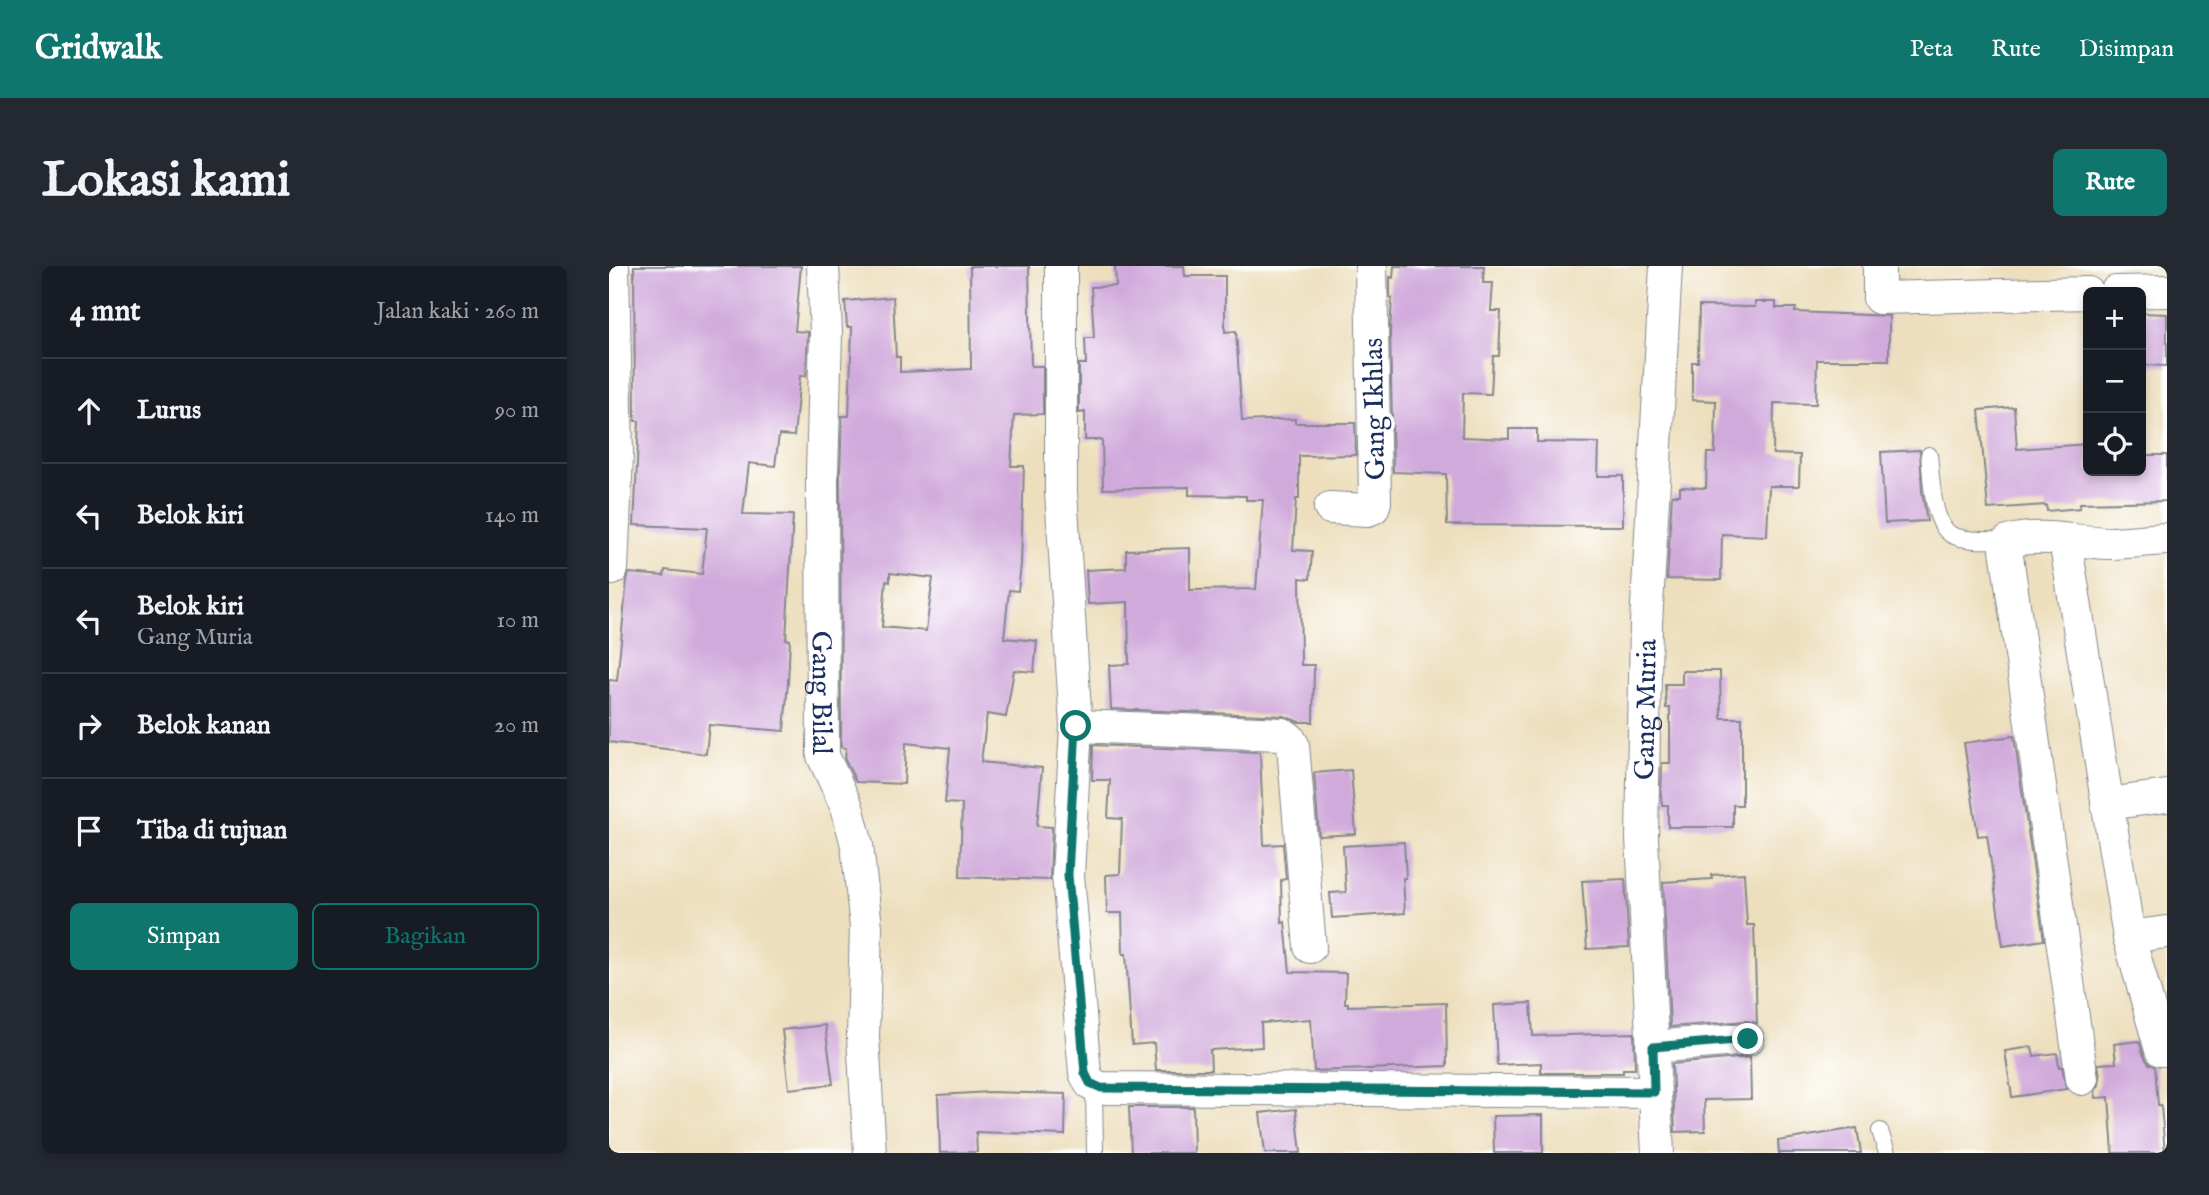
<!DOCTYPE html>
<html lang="id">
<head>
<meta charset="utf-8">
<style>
	:root { --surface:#171b24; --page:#242831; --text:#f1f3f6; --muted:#9ea1a6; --line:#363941; --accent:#0f766e }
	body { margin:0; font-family:"IM FELL English",serif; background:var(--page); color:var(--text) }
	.controls { position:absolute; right:21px; top:21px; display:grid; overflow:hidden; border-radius:10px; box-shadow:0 4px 10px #0003 }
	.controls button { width:63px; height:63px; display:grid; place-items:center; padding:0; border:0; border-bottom:2px solid var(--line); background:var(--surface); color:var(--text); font:35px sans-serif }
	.stop { position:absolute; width:21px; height:21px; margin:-16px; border:5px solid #0f766e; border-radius:50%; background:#fff }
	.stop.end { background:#0f766e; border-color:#fff; box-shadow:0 2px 7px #0008 }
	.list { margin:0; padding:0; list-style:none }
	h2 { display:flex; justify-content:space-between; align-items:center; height:91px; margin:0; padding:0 28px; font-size:30px }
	h2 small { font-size:23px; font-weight:400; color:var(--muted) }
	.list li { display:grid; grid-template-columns:46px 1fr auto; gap:21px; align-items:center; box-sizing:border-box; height:105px; padding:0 28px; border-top:2px solid var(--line) }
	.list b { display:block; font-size:26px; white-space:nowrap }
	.list p { margin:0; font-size:23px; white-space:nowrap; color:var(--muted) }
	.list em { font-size:23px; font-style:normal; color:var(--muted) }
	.actions { display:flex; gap:14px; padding:21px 28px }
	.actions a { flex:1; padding:16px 0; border:2px solid var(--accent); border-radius:10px; text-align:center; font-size:24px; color:var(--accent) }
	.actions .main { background:var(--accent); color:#fff }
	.icon { flex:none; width:38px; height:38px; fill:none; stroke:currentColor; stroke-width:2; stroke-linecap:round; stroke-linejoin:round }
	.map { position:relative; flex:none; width:1558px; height:887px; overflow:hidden; border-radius:10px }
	header { display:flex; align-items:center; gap:42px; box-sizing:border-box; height:98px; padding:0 35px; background:var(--accent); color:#fff }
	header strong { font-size:33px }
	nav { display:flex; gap:38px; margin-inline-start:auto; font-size:24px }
	.intro { display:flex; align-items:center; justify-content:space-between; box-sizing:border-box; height:168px; padding:0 42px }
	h1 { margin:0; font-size:49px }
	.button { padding:18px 32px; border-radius:10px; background:var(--accent); color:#fff; font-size:24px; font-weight:700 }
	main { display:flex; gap:42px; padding:0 42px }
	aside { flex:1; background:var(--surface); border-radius:10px; box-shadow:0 4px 10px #0003 }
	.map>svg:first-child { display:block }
	.building { fill:#d1aadc; fill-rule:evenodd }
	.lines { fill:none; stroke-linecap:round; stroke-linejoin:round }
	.service-casing { stroke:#84878e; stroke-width:18 }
	.minor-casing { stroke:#84878e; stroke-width:34 }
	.service { stroke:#fff; stroke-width:16 }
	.minor { stroke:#fff; stroke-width:32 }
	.route { stroke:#0f766e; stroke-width:9 }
	.labels { text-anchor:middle; stroke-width:7; stroke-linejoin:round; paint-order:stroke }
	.street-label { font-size:28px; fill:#1b2f5e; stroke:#fff }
</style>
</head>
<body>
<header>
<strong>Gridwalk</strong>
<nav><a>Peta</a><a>Rute</a><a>Disimpan</a></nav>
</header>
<div class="intro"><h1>Lokasi kami</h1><a class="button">Rute</a></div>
<main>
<aside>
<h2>4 mnt<small>Jalan kaki · 260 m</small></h2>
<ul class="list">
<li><svg class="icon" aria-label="ahead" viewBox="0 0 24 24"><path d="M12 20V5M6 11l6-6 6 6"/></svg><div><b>Lurus</b></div><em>90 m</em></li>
<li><svg class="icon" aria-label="left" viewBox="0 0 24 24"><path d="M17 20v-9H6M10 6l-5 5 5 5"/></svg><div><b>Belok kiri</b></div><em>140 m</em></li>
<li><svg class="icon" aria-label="left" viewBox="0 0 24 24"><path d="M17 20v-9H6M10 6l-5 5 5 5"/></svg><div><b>Belok kiri</b><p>Gang Muria</p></div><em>10 m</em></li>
<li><svg class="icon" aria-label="right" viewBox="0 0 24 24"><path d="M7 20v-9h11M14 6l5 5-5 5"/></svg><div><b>Belok kanan</b></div><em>20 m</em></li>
<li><svg class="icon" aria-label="arrive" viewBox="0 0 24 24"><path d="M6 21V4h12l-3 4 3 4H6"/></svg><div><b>Tiba di tujuan</b></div></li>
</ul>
<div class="actions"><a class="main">Simpan</a><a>Bagikan</a></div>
</aside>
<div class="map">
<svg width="1558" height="887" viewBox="0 0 1558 887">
	<rect width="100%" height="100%" fill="#fff"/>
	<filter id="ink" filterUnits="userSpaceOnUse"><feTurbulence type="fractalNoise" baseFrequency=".0143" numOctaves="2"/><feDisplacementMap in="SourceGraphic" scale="14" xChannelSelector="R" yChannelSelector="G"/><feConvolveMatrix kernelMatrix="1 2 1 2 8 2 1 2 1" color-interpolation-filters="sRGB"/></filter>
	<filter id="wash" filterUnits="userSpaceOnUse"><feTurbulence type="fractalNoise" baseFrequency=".00686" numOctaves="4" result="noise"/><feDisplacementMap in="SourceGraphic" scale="28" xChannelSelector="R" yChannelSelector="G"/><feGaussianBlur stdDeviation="1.57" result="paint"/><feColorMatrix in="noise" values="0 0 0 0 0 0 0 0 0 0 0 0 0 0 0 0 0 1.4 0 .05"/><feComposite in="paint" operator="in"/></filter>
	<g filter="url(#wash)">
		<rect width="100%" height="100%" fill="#eddfbd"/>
		<g id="blocks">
			<g class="building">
				<path d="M 25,0 L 192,0 L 186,65 L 199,66 L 197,110 L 191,110 L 185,170 L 170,169 L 166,200 L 140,197 L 134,248 L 184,249 L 177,373 L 181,374 L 179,416 L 175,465 L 100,459 L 97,488 L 0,476 L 0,414 L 8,415 L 18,314 L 20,307 L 55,310 L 56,304 L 93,308 L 98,262 L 25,259 L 30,155 L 26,155 Z"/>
				<path d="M 361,0 L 420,0 L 422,100 L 434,100 L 434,148 L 405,149 L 402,200 L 415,200 L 412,299 L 409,325 L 400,324 L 395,372 L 428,375 L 425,406 L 405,404 L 397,451 L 378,448 L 372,496 L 433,502 L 428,560 L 443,561 L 441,614 L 351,611 L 353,538 L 336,537 L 341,482 L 297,477 L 295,518 L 247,516 L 236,494 L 237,482 L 232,481 L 231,206 L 233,150 L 240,150 L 243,61 L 238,61 L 236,35 L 284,31 L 287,91 L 291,91 L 291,106 L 362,103 ZM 281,307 L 324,312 L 317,365 L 273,361 L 277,315 L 281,316 Z"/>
				<path d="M 506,0 L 575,0 L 576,10 L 616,10 L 616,66 L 627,65 L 633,155 L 686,153 L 686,157 L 746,157 L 747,189 L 690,190 L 690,233 L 687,233 L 684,284 L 703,285 L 701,313 L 691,312 L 692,399 L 705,399 L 704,456 L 690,456 L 675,450 L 502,443 L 500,399 L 520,398 L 519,336 L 479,338 L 477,304 L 517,302 L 517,284 L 581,282 L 581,324 L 647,323 L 654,234 L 637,234 L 637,230 L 580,229 L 580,221 L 494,223 L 493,174 L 476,174 L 476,146 L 470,147 L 470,98 L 477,98 L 476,72 L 485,72 L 482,21 L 507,20 Z"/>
				<path d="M 785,0 L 875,0 L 874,17 L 884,17 L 882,45 L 892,45 L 890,90 L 884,90 L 882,128 L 854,127 L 853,171 L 900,173 L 900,163 L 928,163 L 928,176 L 990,177 L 989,210 L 1014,210 L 1014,260 L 838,259 L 837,208 L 784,206 L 781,64 L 783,32 L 781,32 L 781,11 L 784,12 Z"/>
				<path d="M 1146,36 L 1167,36 L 1167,42 L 1187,42 L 1186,46 L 1280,50 L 1280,94 L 1208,94 L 1207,138 L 1165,137 L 1164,188 L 1191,189 L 1190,220 L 1160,220 L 1158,270 L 1113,268 L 1112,314 L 1058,313 L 1063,229 L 1071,229 L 1071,221 L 1097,222 L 1098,187 L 1106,187 L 1107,135 L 1083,134 L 1083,96 L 1089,96 L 1090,40 L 1146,41 Z"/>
				<path d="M 1532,47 L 1558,48 L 1558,100 L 1532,99 Z"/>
				<path d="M 1405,141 L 1408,183 L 1479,178 L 1479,205 L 1532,205 L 1532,189 L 1558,189 L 1558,235 L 1471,237 L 1471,242 L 1438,245 L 1437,239 L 1379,243 L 1370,144 Z"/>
				<path d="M 1311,184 L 1313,225 L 1318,255 L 1276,257 L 1272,186 Z"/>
				<path d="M 1073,405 L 1111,405 L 1112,452 L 1133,452 L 1133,539 L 1124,539 L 1124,561 L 1059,561 L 1059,539 L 1053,539 L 1052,528 L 1053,497 L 1061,497 L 1061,442 L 1057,442 L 1056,418 L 1073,418 Z"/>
				<path d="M 1405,470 L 1435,674 L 1394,680 L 1378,569 L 1369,570 L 1355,477 Z"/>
				<path d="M 484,479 L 651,486 L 655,579 L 674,578 L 677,613 L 672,614 L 673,657 L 676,656 L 681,706 L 737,707 L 736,737 L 739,737 L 739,740 L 837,737 L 838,800 L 705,805 L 702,753 L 652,757 L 653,781 L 601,784 L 602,804 L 547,804 L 545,777 L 523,779 L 517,688 L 514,688 L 513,647 L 498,647 L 497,609 L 511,608 L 513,553 L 499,552 L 501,514 L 483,514 Z"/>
				<path d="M 742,504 L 747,568 L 710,570 L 705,507 Z"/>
				<path d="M 795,576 L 797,612 L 794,612 L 796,647 L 723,652 L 721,627 L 737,626 L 734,580 Z"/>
				<path d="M 1135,607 L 1138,659 L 1145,659 L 1148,757 L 1137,755 L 1061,761 L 1054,616 L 1103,613 L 1102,609 Z"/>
				<path d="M 1016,613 L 1020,681 L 978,683 L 973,615 Z"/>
				<path d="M 922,737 L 924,770 L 1025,767 L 1026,803 L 1014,803 L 1014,807 L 932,807 L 932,797 L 888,799 L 885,739 Z"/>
				<path d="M 216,759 L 224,818 L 180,823 L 173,764 Z"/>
				<path d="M 1530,775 L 1535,790 L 1540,798 L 1546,800 L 1549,839 L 1552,839 L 1556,887 L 1504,887 L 1500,831 L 1487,832 L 1486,825 L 1490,819 L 1491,811 L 1489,798 L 1507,797 L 1505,778 Z"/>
				<path d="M 1423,781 L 1425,790 L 1448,787 L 1450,801 L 1453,801 L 1458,823 L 1403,831 L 1396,785 Z"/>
				<path d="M 1141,791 L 1142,833 L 1095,834 L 1096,865 L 1066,866 L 1063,798 Z"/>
				<path d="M 382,826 L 457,828 L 456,869 L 367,866 L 368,886 L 331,887 L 329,829 Z"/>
				<path d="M 520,841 L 584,841 L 585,887 L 522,887 Z"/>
				<path d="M 687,843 L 692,887 L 656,887 L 651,847 Z"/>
				<path d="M 934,849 L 934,887 L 885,887 L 884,850 Z"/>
				<path d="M 1248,862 L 1252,887 L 1170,887 L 1169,875 Z"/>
			</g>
		</g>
	</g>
	<g filter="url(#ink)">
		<use href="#blocks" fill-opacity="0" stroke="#84878e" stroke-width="2"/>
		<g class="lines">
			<defs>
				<g id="service">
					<path d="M 1320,189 C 1323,212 1322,265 1348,271 C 1365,276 1386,274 1403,274"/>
					<path d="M 485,820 L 486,887"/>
					<path d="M 1271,865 L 1278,887"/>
				</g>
				<g id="minor">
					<path id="s1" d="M 214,0 L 217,67 L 213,206 L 214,490 L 238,541 L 248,579 L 257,661 L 254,771 L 261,887"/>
					<path d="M 452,0 L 452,226 L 467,460 L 459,609 L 476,807 L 481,817 L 492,822 L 1045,826"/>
					<path d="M 1270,0 L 1270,32 L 1479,27"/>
					<path d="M 1507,26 L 1558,25"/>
					<path d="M 721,242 L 759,244 L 764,242 L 766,236 L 762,0"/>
					<path d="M 1456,274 L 1520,671 L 1552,784 L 1558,784"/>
					<path d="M 3,303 L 8,189 L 4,0"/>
					<path d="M 467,460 L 674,468 L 680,472 L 684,479 L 701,681"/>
					<path d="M 1498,538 L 1558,530"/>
					<path d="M 1520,671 L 1558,666"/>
					<path d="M 1043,781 L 1139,773"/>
					<path d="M 1473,813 L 1397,283 L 1399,276 C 1428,266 1472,277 1503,277 C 1521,276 1540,274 1558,273"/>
					<path id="s2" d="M 1049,887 L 1033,572 L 1037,358 L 1057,0"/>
				</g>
			</defs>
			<use href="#service" class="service-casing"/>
			<use href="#minor" class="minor-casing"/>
			<use href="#service" class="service"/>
			<use href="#minor" class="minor"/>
		</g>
	</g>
	<g class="lines" filter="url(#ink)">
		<path class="route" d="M 467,460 L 459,609 L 476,807 L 481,817 L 492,822 L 1045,826 L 1044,781 L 1139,773"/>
	</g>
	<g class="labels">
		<g class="street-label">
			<text transform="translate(764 143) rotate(-91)" y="10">Gang Ikhlas</text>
			<text dy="10" stroke="none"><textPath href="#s1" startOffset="427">Gang Bilal</textPath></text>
			<text dy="10" stroke="none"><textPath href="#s2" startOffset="444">Gang Muria</textPath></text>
		</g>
	</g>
</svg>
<div class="controls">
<button>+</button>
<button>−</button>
<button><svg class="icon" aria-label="locate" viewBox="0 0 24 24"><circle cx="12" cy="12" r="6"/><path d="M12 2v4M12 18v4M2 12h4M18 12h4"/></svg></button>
</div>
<div class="stop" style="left:467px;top:460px"></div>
<div class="stop end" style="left:1139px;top:773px"></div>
</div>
</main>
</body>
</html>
